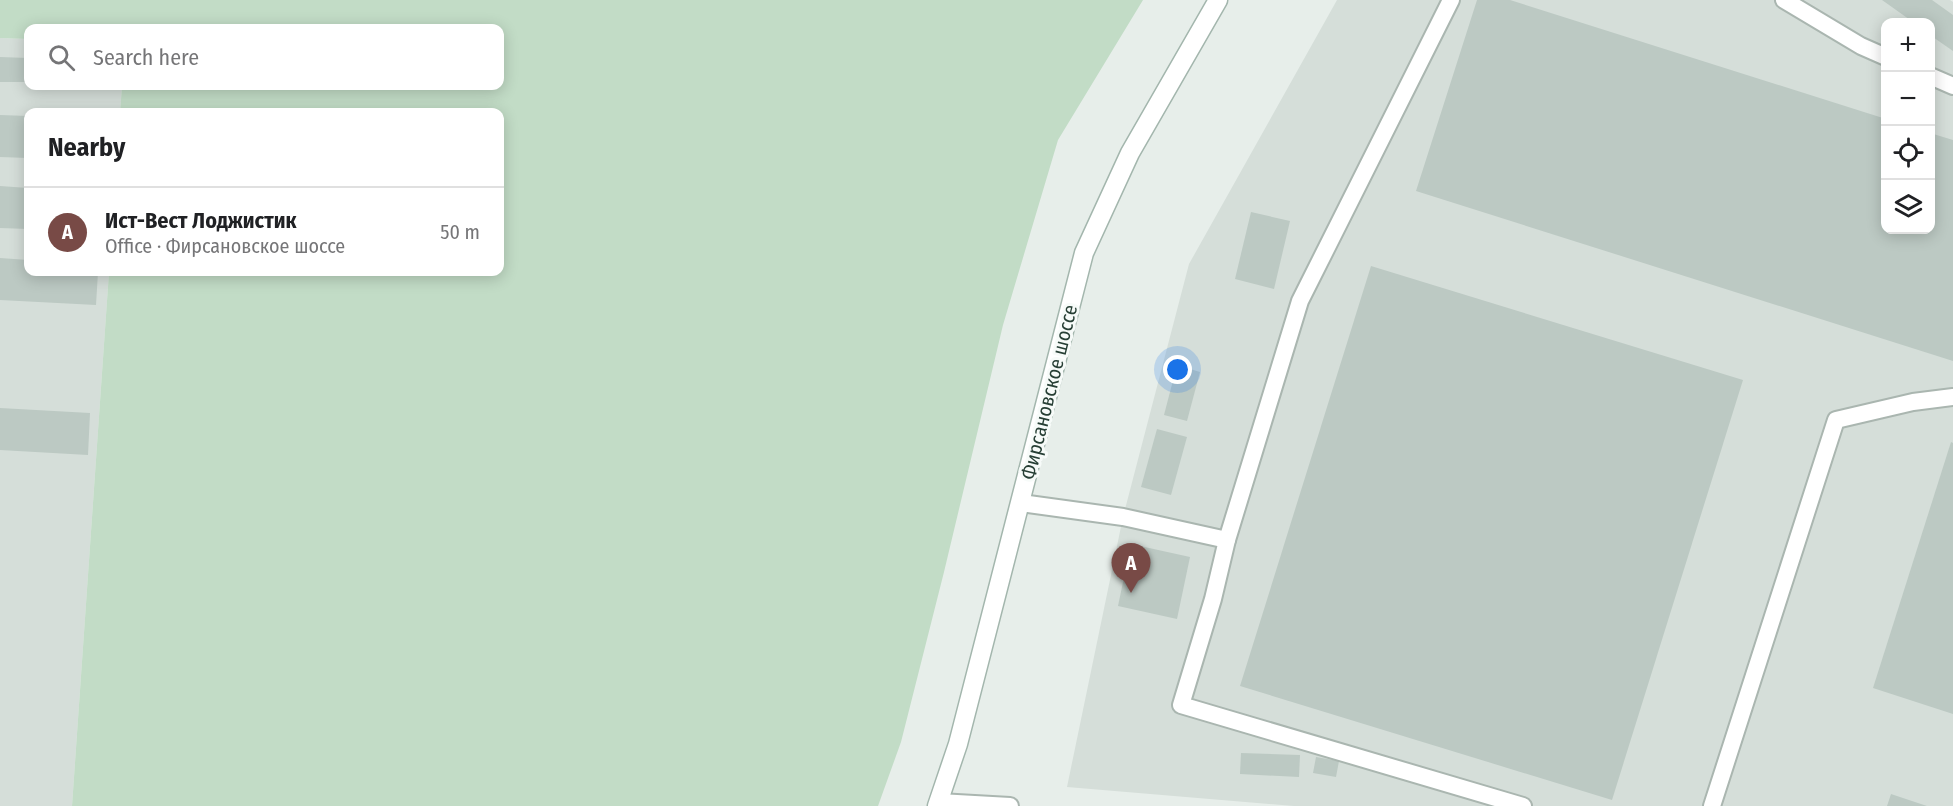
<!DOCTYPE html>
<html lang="en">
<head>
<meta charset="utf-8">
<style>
	:root { --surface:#fff; --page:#f6f6f6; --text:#202124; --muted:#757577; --line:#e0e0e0; --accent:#784a46 }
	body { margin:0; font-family:"Fira Sans Condensed",sans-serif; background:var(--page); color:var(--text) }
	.controls { position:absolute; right:18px; top:18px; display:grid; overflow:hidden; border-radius:12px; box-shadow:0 3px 15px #0003 }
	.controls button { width:54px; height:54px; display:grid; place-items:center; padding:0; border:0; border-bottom:2px solid var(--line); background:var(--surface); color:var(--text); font:30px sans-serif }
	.you { position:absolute; left:1178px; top:370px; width:21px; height:21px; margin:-15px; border:4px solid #fff; border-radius:50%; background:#1a73e8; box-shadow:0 0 0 9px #1a73e833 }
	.badge { display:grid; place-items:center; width:39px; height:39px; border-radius:50%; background:var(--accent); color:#fff; font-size:20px; font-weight:700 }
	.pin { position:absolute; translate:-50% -50px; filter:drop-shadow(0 2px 3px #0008) }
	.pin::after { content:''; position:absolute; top:32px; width:21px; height:18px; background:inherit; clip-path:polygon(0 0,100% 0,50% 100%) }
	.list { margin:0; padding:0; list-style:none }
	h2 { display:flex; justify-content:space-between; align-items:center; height:78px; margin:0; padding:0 24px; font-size:26px }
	h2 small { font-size:20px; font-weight:400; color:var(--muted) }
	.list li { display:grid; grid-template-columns:39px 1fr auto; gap:18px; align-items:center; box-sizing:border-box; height:90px; padding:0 24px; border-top:2px solid var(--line) }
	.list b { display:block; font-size:22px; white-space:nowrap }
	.list p { margin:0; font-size:20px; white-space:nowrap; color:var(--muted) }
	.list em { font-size:20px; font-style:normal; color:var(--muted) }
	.icon { flex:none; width:33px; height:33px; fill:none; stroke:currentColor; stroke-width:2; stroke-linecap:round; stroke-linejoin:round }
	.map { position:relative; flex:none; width:1953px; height:806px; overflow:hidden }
	.search { position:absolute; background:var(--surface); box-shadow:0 3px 15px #0003; left:24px; top:24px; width:480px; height:66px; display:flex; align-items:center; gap:15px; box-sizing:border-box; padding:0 21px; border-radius:12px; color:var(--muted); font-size:22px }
	.panel { position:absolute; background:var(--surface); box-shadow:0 3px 15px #0003; left:24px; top:108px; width:480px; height:168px; border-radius:12px }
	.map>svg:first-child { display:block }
	.built { fill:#d5ded9; fill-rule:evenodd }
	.green { fill:#c2dcc6 }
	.building { fill:#bcc9c3 }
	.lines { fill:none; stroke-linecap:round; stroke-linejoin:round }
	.service-casing { stroke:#aab6b0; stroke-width:20 }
	.secondary-casing { stroke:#a3b6ad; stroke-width:21 }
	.service { stroke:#fff; stroke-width:16 }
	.secondary { stroke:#fff; stroke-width:18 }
	.labels { text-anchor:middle; stroke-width:6; stroke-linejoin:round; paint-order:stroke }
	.street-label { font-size:20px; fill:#273f35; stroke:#f7fbf9 }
</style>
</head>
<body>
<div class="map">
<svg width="1953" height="806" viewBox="0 0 1953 806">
	<rect width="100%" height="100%" fill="#e7eeea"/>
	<g class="built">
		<path d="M 1337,0 L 1950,0 L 1953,2 L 1953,806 L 1294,806 L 1067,787 L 1123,517 L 1189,264 ZM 1886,22 L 1930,22 L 1930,230 L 1886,230 Z"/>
		<path d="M 0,38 L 28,39 L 28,86 L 122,86 L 120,112 L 28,112 L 28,272 L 109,272 L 72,806 L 0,806 Z"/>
	</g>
	<path class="green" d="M 0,0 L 1143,0 L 1058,140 L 1003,325 L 944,572 L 901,742 L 878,806 L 72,806 L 109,272 L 500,272 L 500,112 L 120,112 L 122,86 L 500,86 L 500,28 L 28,28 L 28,39 L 0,38 Z"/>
	<g class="building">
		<path d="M 1477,0 L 1510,0 L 1886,119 L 1886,230 L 1930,230 L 1930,133 L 1953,140 L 1953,361 L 1416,191 Z"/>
		<path d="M 1882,0 L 1932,0 L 1953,15 L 1953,51 L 1930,35 L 1930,22 L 1913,22 Z"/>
		<path d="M 0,57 L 28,58 L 28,82 L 0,82 Z"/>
		<path d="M 0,115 L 28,116 L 28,158 L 0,157 Z"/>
		<path d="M 0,186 L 28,188 L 28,229 L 0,228 Z"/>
		<path d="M 1251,212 L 1290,221 L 1274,289 L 1235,279 Z"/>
		<path d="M 0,258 L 28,260 L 28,272 L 98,272 L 96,305 L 0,300 Z"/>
		<path d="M 1371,266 L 1743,380 L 1612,800 L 1240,686 Z"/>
		<path d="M 1177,365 L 1200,372 L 1187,421 L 1164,415 Z"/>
		<path d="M 0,408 L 90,413 L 88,455 L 0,450 Z"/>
		<path d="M 1157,429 L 1187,437 L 1171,495 L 1141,487 Z"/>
		<path d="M 1951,442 L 1953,443 L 1953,714 L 1873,688 Z"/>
		<path d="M 1131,544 L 1190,557 L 1177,619 L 1118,606 Z"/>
		<path d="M 1241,753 L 1300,755 L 1299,777 L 1240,774 Z"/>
		<path d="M 1316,757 L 1339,761 L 1336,777 L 1313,773 Z"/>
		<path d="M 1891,794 L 1927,806 L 1887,806 Z"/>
	</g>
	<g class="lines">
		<defs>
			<g id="service">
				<path d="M 1451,0 L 1300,301 L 1227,540 L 1213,599 L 1181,705 L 1523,806"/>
				<path d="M 1784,0 L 1861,46 L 1886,57"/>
				<path d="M 1930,76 L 1953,86"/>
				<path d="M 1021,503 L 1123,517 L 1227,540"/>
				<path d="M 939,802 L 1010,806"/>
				<path d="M 1712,806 L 1836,420 L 1913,402 L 1953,397"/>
			</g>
			<path id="secondary" d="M 937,806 L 958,744 L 1084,253 L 1130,153 L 1218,0"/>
		</defs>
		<use href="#service" class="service-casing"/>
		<use href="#secondary" class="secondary-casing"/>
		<use href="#service" class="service"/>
		<use href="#secondary" class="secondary"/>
	</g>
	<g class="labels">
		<g class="street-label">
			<text transform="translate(1049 392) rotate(-76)" y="7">Фирсановское шоссе</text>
		</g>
	</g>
</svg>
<div class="controls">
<button>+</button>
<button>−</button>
<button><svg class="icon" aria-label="locate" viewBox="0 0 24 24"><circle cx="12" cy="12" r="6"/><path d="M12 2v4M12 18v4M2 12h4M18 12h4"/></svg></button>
<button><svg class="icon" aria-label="layers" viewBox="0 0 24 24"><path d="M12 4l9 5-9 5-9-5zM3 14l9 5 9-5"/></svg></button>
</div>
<div class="you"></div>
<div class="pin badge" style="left:1131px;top:593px">A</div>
<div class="search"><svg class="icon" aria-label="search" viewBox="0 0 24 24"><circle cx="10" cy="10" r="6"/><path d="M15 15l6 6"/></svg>Search here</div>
<section class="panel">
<h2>Nearby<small></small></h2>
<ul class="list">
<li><span class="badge">A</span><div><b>Ист-Вест Лоджистик</b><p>Office · Фирсановское шоссе</p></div><em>50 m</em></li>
</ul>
</section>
</div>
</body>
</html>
